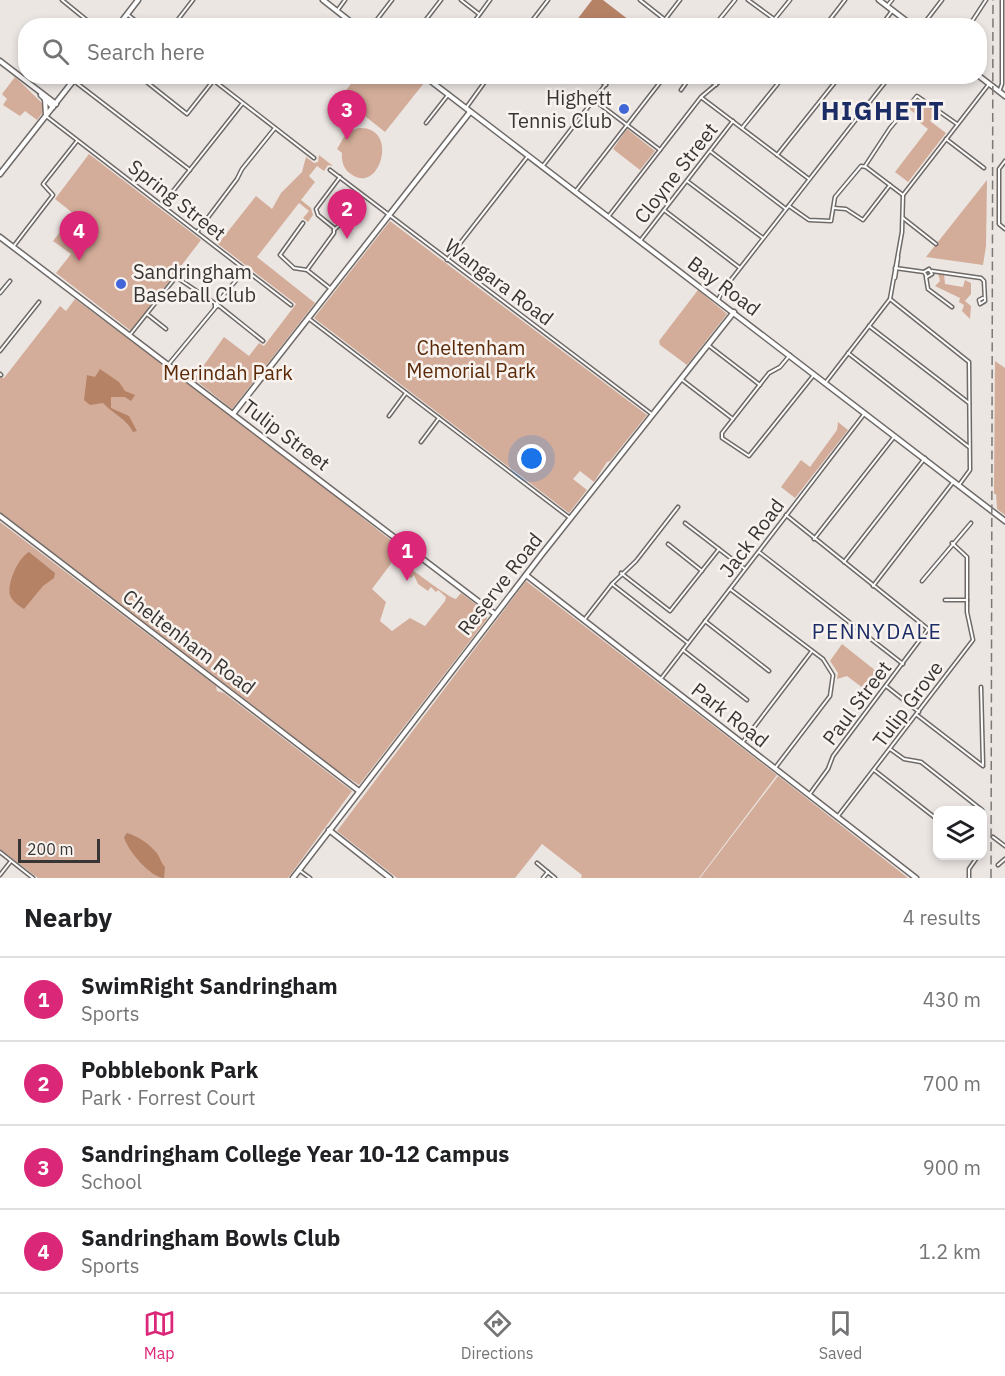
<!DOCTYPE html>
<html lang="en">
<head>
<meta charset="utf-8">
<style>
	:root { --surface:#fff; --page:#f6f6f6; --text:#202124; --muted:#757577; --line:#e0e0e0; --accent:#db2777 }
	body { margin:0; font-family:"IBM Plex Sans",sans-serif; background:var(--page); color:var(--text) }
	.controls { position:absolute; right:18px; bottom:18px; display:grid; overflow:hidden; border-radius:12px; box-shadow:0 3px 9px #0003 }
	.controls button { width:54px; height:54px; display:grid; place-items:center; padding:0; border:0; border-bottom:2px solid var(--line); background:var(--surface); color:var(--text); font:30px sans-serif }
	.scale { position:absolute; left:18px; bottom:15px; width:82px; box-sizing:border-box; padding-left:6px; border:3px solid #383634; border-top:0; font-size:16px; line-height:21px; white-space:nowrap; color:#383634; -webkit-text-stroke:4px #f9f3f0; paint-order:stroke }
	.you { position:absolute; left:532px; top:459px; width:21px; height:21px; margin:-15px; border:4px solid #fff; border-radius:50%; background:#1a73e8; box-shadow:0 0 0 9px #1a73e833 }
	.badge { display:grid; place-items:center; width:39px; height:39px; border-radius:50%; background:var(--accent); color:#fff; font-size:20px; font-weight:700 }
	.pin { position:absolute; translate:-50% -50px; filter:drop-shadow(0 2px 3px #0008) }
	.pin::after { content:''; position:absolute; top:32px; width:21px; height:18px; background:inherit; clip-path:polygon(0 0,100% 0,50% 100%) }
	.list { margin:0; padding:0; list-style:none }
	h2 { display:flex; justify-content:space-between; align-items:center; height:78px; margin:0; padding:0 24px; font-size:26px }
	h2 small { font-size:20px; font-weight:400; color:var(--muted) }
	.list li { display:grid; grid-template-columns:39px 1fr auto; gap:18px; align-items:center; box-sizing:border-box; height:84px; padding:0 24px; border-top:2px solid var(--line) }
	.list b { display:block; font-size:22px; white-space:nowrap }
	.list p { margin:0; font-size:20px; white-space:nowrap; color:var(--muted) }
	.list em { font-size:20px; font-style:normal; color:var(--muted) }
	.icon { flex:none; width:33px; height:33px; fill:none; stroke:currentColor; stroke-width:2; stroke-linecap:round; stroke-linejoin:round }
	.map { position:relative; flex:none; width:1005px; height:878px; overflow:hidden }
	.search { position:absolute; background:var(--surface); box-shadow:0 3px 9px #0003; left:18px; right:18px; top:18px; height:66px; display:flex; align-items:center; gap:15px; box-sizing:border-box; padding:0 21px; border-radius:24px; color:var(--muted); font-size:22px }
	.sheet { height:414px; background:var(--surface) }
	nav { display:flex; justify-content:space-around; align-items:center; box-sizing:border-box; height:84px; border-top:2px solid var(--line); background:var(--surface); font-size:16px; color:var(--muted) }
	nav a { display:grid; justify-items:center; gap:3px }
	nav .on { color:var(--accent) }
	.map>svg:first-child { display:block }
	.green { fill:#d3ad99 }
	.water { fill:#b58266 }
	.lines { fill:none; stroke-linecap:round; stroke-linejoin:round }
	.street-casing { stroke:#6f6a67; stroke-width:5 }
	.secondary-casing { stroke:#6f6a67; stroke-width:7 }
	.street { stroke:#fff; stroke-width:2 }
	.secondary { stroke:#fff; stroke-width:4 }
	.rail { stroke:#7b7875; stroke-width:1.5; stroke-dasharray:9 4.5; stroke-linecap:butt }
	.poi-dot { fill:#4266d8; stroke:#f9f3f0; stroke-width:2 }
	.labels { text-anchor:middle; stroke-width:5; stroke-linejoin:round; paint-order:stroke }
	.poi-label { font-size:20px; fill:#383634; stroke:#f9f3f0; text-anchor:end }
	.street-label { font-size:20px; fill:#383634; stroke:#f9f3f0 }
	.park-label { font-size:20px; fill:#5b2a09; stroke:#f9f3f0 }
	.neighbourhood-label { font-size:21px; letter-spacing:1.5px; fill:#1b2d64; stroke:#f9f3f0 }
	.district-label { font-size:26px; font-weight:bold; letter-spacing:1.5px; fill:#1b2d64; stroke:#f9f3f0 }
</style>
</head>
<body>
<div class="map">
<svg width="1005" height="878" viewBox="0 0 1005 878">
	<rect width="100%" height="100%" fill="#ece6e3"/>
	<g class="green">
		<path d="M 15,77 L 42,103 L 43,112 L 37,120 L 25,111 L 20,116 L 3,105 L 7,99 L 2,94 Z"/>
		<path d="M 356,77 L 415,77 L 424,83 L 385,132 L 341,97 Z"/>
		<path d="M 916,99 L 920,99 L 937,112 L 930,121 L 946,133 L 908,182 L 895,172 L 928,129 L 915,119 L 917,115 L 909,109 Z"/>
		<path d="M 359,128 C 400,126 380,196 351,174 C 344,170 341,161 342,153 L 337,149 L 347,132 Z"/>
		<path d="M 627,129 L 655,151 L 640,170 L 613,149 Z"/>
		<path d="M 89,154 L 201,240 L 131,331 L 56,273 L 71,254 L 53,241 L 74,214 L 55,199 Z"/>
		<path d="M 319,155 L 333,166 L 328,165 L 324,171 L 317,166 L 309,176 L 315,182 L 301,200 L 311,208 L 313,215 L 308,222 L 303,218 L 309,211 L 299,203 L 257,257 L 315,303 L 232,409 L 194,379 L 224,337 L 249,356 L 259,343 L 264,346 L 296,304 L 218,244 L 256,196 L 272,209 L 281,193 L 302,172 L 306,157 L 314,163 L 318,162 Z"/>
		<path d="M 987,180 L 986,246 L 983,265 L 926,257 Z"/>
		<path d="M 390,221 L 647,415 L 610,461 L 607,462 L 594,482 L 580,471 L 573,479 L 587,490 L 569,513 L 314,318 Z"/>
		<path d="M 938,273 L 944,274 L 945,284 L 963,287 L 965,280 L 971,283 L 971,294 L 965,301 L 971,306 L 970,319 L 962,311 L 964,305 L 959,302 L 960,298 L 935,286 L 940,281 Z"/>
		<path d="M 698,290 L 727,314 L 687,365 L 660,345 L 659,341 Z"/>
		<path d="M 75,299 L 233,416 L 402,549 L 372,589 L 386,602 L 380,621 L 392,631 L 410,618 L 425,626 L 445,601 L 446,597 L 438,590 L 436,592 L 431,587 L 428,591 L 418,584 L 414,575 L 411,578 L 402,572 L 407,566 C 414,571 451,599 456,599 L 461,593 L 487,613 L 487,619 L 359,785 L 338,771 L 0,512 L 0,377 L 4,378 L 60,306 L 66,311 Z"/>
		<path d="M 995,361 L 1005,368 L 1005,515 L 997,509 L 996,494 L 994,494 Z"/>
		<path d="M 838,422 L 848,430 L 795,498 L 781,487 L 801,460 L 810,467 L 837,430 Z"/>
		<path d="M 0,522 L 216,686 L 217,691 L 224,693 L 352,791 L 288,878 L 38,878 L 0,849 Z"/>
		<path d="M 526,581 L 777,775 L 699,878 L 581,878 L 582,875 L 542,844 L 515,878 L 397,878 L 337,831 Z"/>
		<path d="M 842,644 L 876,671 L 863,688 L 847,676 L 837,679 L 838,673 L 830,661 Z"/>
		<path d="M 778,776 L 782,779 L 908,878 L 700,878 Z"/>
	</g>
	<g class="water">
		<path d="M 592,0 L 603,0 L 629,20 L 625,25 L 573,25 Z"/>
		<path d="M 100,369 L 119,382 L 125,391 L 135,395 L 131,401 L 125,397 L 111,397 L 111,408 L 129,416 L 137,431 L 133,432 C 127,419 112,413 103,403 L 90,405 L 84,400 L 87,375 L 95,377 Z"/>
		<path d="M 29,552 L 55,573 L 54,578 L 43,586 L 24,609 C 19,606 12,601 10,595 C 7,583 18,558 29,552 Z"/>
		<path d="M 127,833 C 137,836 148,843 154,850 C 160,855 160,862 165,867 L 164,878 C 151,878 127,850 124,837 Z"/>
	</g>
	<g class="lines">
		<defs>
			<g id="street">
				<path d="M 62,0 L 94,26"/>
				<path d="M 461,0 L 479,14"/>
				<path d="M 640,0 L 664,19"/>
				<path d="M 748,0 L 774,19"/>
				<path d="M 887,6 L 892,0"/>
				<path d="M 337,11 L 345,0"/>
				<path d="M 127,14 L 142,26"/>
				<path d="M 173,26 L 193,0"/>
				<path d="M 372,26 L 392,0"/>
				<path d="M 421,26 L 441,0"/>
				<path d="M 471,26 L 490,0"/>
				<path d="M 528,26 L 548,0"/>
				<path d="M 660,26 L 680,0"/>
				<path d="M 714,26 L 735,0"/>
				<path d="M 769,26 L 790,0"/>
				<path d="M 825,26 L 845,0"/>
				<path d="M 881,26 L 892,11"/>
				<path d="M 922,26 L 942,0"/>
				<path d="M 969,26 L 986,0"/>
				<path d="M 139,76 L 187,114 L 213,81"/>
				<path d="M 208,76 L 314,158"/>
				<path d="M 594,76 L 606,85"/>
				<path d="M 705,76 L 716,85"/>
				<path d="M 74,81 L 190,170"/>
				<path d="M 681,90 L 691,76"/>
				<path d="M 999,92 L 1002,84 L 1002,0"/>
				<path d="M 702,98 L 809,179"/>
				<path d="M 594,100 L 660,150"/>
				<path d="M 466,108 L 489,76"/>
				<path d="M 46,116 L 291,305"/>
				<path d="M 426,123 L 448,95"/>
				<path d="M 742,128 L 784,76"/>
				<path d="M 946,139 L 984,168"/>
				<path d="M 710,151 L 786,209"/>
				<path d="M 777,155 L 840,76"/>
				<path d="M 1005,161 L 999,169 L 999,224 L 1005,229"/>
				<path d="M 865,166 L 890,128 L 917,96 L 957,124"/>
				<path d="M 542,167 L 612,76"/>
				<path d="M 330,170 L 653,415"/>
				<path d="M 687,181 L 763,238"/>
				<path d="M 575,192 L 665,76"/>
				<path d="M 162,205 L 242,104"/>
				<path d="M 789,206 L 809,220 L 831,221 L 835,197 L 861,166 L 866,167 L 903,195"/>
				<path d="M 834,208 L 846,209 L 863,220 L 890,185"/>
				<path d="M 664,210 L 740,268"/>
				<path d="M 608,217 L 701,97 L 726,76"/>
				<path d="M 903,218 L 936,244"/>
				<path d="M 303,223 L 280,255 L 294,268 L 307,270"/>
				<path d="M 334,230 L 350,215"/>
				<path d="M 197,232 L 237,179 L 242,169 L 275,128"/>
				<path d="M 640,241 L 733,121"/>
				<path d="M 13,247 L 53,195 L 43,184 L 77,141"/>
				<path d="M 447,260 L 528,156"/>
				<path d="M 895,268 L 924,272 L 929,269 L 932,274 L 927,277 L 924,272"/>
				<path d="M 932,271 L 981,278 L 984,281 L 985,301 L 980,304 L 979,300 L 983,298"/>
				<path d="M 926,277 L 928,289 L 952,307"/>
				<path d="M 895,278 L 898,257"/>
				<path d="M 331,289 L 307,270 L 334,233 L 334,228 L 318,215 L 316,209 L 340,177"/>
				<path d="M 0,293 L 10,281"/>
				<path d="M 890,299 L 969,362 L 970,470 L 959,485"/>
				<path d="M 718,300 L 723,290 L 890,76"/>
				<path d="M 215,304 L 217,304 L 218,306 L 215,307 Z"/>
				<path d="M 216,304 L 245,270"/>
				<path d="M 218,305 L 263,341"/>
				<path d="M 147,314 L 166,329"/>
				<path d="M 308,318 L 570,518"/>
				<path d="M 869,326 L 969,403"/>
				<path d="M 129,336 L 176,277 L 216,304"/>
				<path d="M 708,345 L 760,385"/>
				<path d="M 0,351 L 39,302"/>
				<path d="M 848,353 L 969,447"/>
				<path d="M 790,355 L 780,367 L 769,373 L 722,433 L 722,438 L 749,456 L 813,376"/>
				<path d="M 168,365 L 216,307"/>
				<path d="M 0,374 L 1,375"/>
				<path d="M 681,379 L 733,419"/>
				<path d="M 826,382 L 890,299 L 902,232 L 903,195 L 989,84"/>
				<path d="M 389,416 L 406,393"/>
				<path d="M 421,442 L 439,418"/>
				<path d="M 786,515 L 928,629 L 833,756 L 828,769 L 809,795"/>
				<path d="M 685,523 L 745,569"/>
				<path d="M 814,539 L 894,437"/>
				<path d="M 668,544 L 702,571"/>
				<path d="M 759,552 L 903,664"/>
				<path d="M 844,562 L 925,458"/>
				<path d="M 621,573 L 670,611 L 719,549"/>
				<path d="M 922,581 L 971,523"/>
				<path d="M 612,584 L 636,561 L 678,507"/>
				<path d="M 873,586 L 954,481"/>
				<path d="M 730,589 L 823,659 L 833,675 L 830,696 L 775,768"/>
				<path d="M 945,600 L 967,600"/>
				<path d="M 584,620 L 612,584 L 688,643"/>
				<path d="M 705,621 L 769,671"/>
				<path d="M 683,650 L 747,700"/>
				<path d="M 660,680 L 865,413"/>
				<path d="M 886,686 L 919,712"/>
				<path d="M 981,687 L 983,764"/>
				<path d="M 917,715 L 983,766"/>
				<path d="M 742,743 L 812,651"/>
				<path d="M 890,749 L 904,759 L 921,762 L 982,810"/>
				<path d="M 874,770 L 938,820"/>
				<path d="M 838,816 L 973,640 L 967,612 L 967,557 L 952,543"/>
				<path d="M 993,837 L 1005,846"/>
				<path d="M 0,852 L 33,878"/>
				<path d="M 537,863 L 555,878"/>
				<path d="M 998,865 L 1005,859"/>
				<path d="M 299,870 L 310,878"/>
				<path d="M 0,875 L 11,861"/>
				<path d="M 543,878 L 548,872"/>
				<path d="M 969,878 L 969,869 L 978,856"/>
			</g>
			<g id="secondary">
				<path d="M 323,0 L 356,26"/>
				<path d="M 879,0 L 913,26"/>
				<path d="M 118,26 L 138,0"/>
				<path d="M 0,61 L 56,104"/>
				<path d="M 424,76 L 1005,521"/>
				<path d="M 979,76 L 1005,96"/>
				<path d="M 41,95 L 53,107"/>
				<path d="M 45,99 L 46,115"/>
				<path d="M 0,174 L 77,76"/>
				<path d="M 0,237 L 495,614"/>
				<path d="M 233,414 L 470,112"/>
				<path d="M 0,516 L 359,791"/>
				<path d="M 526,575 L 916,878"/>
				<path d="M 329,830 L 390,878"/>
				<path d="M 293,878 L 542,554 L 734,312"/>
			</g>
		</defs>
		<use href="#street" class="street-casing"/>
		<use href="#secondary" class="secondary-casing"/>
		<use href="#street" class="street"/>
		<use href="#secondary" class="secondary"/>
		<path class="rail" d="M 991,878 L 993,0"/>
	</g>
	<g class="poi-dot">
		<circle cx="624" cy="109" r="6"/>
		<circle cx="121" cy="284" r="6"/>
	</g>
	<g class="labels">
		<g class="poi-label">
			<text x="612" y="105">Highett<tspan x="612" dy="23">Tennis Club</tspan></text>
			<text x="133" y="279" text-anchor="start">Sandringham<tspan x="133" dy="23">Baseball Club</tspan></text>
		</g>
		<g class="street-label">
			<text transform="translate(676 173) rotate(-52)" y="7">Cloyne Street</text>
			<text transform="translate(177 200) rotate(38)" y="7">Spring Street</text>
			<text transform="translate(499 282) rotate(37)" y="7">Wangara Road</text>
			<text transform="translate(724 286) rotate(37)" y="7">Bay Road</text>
			<text transform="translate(286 435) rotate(37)" y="7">Tulip Street</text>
			<text transform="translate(752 538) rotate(-53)" y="7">Jack Road</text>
			<text transform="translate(500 584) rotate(-52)" y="7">Reserve Road</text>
			<text transform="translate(189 642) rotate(37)" y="7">Cheltenham Road</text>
			<text transform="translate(857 703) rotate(-53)" y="7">Paul Street</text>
			<text transform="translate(908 704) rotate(-53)" y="7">Tulip Grove</text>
			<text transform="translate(730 715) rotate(38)" y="7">Park Road</text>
		</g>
		<g class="park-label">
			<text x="471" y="355">Cheltenham<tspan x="471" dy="23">Memorial Park</tspan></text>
			<text x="228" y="380">Merindah Park</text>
		</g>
		<g class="neighbourhood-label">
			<text x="877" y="639">PENNYDALE</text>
		</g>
		<g class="district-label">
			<text x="883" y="120">HIGHETT</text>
		</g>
	</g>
</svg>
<div class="controls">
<button><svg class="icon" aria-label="layers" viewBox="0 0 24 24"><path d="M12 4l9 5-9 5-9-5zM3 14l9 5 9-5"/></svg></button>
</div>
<div class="scale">200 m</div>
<div class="you"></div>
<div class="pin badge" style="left:407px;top:581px">1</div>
<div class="pin badge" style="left:347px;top:239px">2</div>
<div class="pin badge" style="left:347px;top:140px">3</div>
<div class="pin badge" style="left:79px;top:261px">4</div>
<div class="search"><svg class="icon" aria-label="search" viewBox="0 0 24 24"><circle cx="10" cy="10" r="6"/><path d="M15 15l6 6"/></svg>Search here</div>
</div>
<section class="sheet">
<h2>Nearby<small>4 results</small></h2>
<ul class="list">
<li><span class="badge">1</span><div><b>SwimRight Sandringham</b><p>Sports</p></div><em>430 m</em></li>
<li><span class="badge">2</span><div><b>Pobblebonk Park</b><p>Park · Forrest Court</p></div><em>700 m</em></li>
<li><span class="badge">3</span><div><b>Sandringham College Year 10-12 Campus</b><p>School</p></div><em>900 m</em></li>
<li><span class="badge">4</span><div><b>Sandringham Bowls Club</b><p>Sports</p></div><em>1.2 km</em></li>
</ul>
</section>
<nav>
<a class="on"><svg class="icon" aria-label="map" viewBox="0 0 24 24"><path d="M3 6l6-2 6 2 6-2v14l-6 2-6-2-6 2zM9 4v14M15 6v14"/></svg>Map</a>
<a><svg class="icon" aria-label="directions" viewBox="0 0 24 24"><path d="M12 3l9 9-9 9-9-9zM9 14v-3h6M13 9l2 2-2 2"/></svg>Directions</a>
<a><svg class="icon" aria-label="saved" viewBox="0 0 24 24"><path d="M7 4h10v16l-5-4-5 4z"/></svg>Saved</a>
</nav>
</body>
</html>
